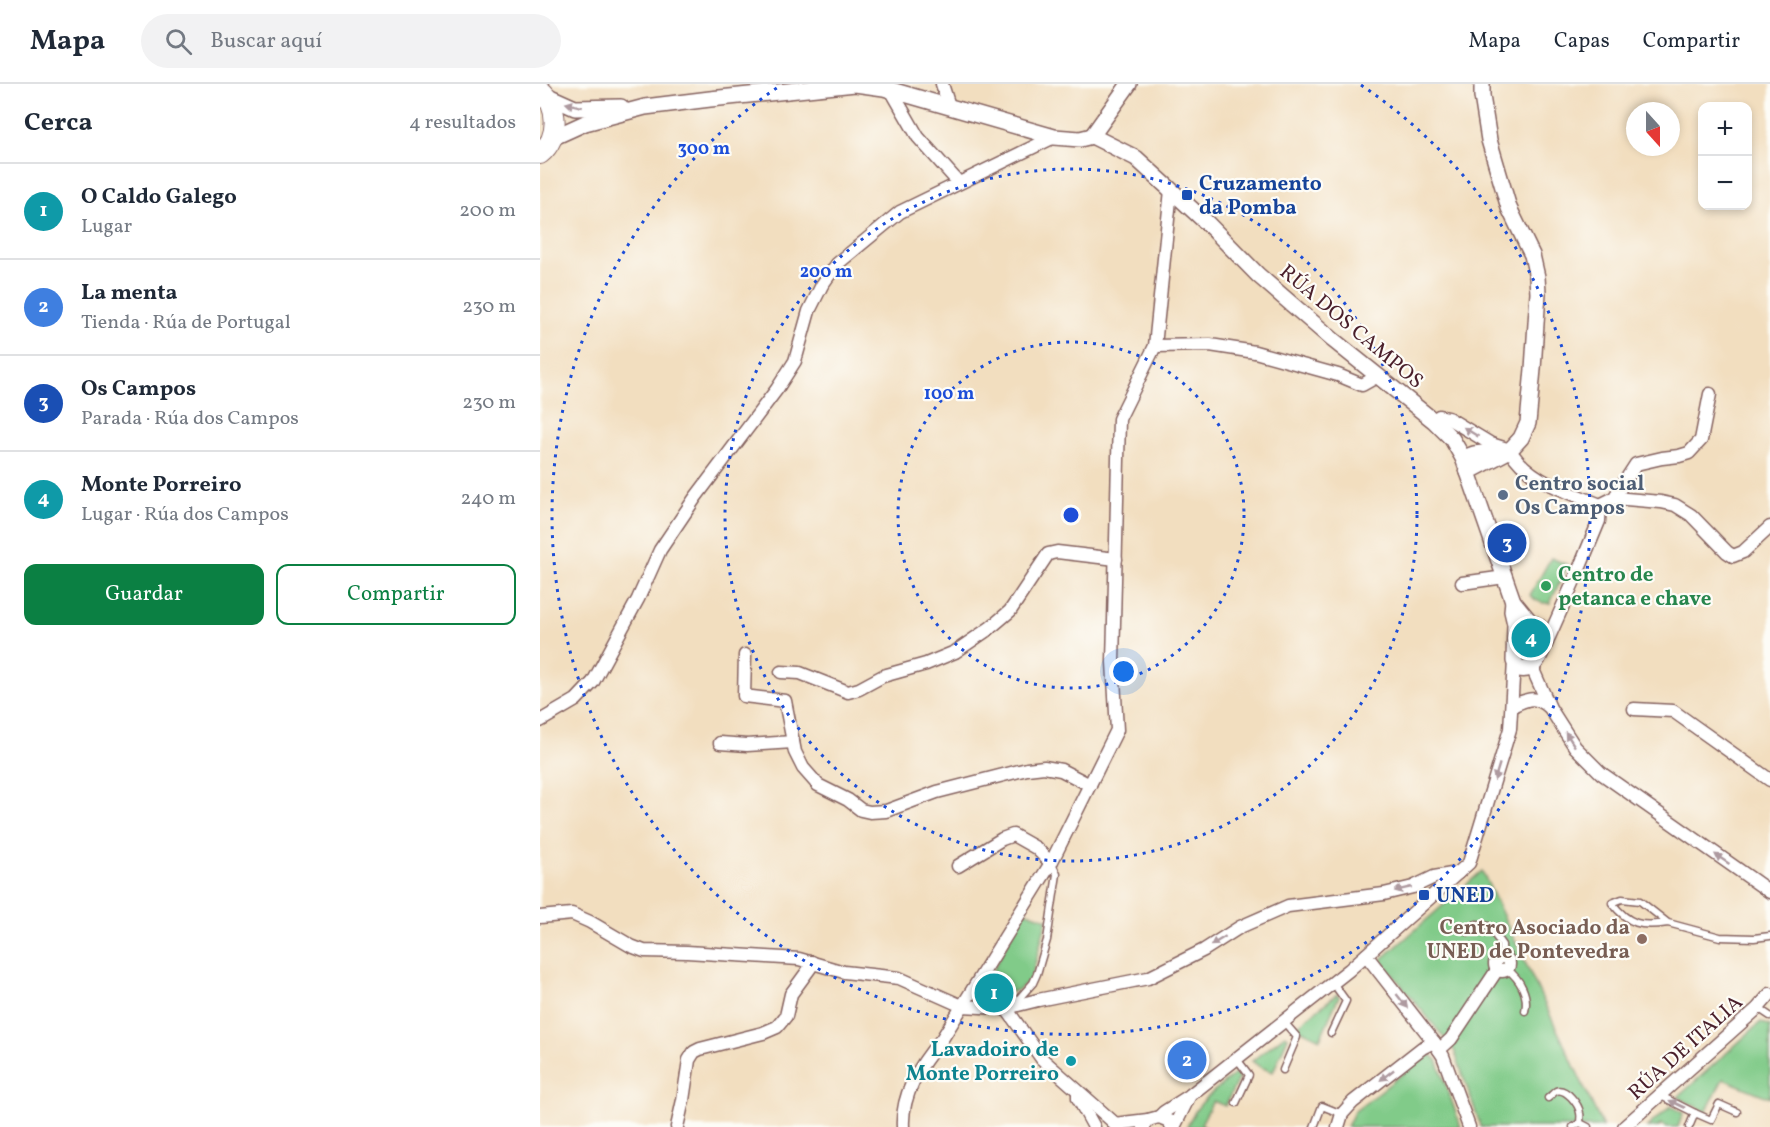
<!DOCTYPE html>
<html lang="es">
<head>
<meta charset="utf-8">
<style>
	:root { --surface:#fff; --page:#f2f2f3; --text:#1f2937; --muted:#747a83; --line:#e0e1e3; --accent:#0b8043 }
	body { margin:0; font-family:Vollkorn,serif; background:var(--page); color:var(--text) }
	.controls { position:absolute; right:18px; top:18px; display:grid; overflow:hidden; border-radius:12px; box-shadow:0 3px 9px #0003 }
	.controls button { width:54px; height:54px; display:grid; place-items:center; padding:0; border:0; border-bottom:2px solid var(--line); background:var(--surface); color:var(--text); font:30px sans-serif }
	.compass { position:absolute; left:1086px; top:18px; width:54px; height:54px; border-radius:50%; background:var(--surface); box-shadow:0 3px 9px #0003; rotate:159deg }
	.you { position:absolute; left:584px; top:588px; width:21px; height:21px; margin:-15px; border:4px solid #fff; border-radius:50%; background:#1a73e8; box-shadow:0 0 0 9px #1a73e833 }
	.badge { display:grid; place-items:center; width:39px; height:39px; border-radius:50%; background:var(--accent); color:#fff; font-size:20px; font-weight:700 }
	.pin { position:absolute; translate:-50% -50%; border:3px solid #fff; box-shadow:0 2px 6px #0006 }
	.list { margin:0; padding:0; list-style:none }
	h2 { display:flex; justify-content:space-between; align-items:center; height:78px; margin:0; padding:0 24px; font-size:26px }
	h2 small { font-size:20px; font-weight:400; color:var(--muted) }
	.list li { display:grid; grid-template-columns:39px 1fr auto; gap:18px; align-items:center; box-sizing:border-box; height:96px; padding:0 24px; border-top:2px solid var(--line) }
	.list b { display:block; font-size:22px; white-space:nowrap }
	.list p { margin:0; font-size:20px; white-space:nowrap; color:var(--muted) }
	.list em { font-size:20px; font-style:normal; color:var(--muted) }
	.actions { display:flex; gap:12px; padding:18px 24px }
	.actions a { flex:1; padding:14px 0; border:2px solid var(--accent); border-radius:12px; text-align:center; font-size:21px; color:var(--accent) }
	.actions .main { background:var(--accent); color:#fff }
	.icon { flex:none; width:33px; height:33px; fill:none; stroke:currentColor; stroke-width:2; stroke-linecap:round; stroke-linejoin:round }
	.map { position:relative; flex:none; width:1230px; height:1043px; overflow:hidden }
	header { display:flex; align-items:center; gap:36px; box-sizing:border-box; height:84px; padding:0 30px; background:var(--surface); border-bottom:2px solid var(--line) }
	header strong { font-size:28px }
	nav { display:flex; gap:33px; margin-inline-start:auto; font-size:21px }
	.search { width:420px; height:54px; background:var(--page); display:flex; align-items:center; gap:15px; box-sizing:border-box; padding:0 21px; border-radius:33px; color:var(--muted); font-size:22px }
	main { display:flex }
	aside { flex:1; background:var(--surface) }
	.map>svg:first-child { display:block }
	.green { fill:#81cb89; stroke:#66755a; stroke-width:1.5 }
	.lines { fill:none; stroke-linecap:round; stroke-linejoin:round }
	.service-casing { stroke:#85625f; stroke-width:9 }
	.minor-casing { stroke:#85625f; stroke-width:15 }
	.tertiary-casing { stroke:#85625f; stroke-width:18 }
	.trunk-casing { stroke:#85625f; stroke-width:22 }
	.service { stroke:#fff; stroke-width:6 }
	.minor { stroke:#fff; stroke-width:12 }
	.tertiary { stroke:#fff; stroke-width:15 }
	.trunk { stroke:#fff; stroke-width:20 }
	.oneway { fill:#ae9aa0 }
	.ring { fill:none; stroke:#1d4ed8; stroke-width:3; stroke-dasharray:3 6 }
	.transit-dot { fill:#1a4fb4; stroke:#fdfcf7; stroke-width:2 }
	.service-dot { fill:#5c6f8a; stroke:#fdfcf7; stroke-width:2 }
	.leisure-dot { fill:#2e9e5b; stroke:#fdfcf7; stroke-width:2 }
	.education-dot { fill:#8d6e63; stroke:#fdfcf7; stroke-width:2 }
	.culture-dot { fill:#0f9aa8; stroke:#fdfcf7; stroke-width:2 }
	.labels { text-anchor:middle; stroke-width:4.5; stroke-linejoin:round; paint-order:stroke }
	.transit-label { font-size:21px; font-weight:bold; fill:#164399; stroke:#fdfcf7; text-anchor:start }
	.street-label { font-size:21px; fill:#4a1f2b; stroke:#fdfcf7 }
	.service-label { font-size:21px; font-weight:bold; fill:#4e5e75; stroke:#fdfcf7; text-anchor:start }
	.leisure-label { font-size:21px; font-weight:bold; fill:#27864d; stroke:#fdfcf7; text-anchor:start }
	.education-label { font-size:21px; font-weight:bold; fill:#785e54; stroke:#fdfcf7; text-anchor:end }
	.culture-label { font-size:21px; font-weight:bold; fill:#0d838f; stroke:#fdfcf7; text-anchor:end }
	.centre { fill:#1d4ed8; stroke:#fdfcf7; stroke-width:3 }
	.ring-label { font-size:18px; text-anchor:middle; font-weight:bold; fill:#1d4ed8; stroke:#fdfcf7; stroke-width:4.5; stroke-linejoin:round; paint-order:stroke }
</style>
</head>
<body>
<header>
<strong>Mapa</strong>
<div class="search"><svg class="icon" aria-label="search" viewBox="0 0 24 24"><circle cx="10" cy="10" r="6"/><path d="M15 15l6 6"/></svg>Buscar aquí</div>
<nav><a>Mapa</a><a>Capas</a><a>Compartir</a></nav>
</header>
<main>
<aside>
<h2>Cerca<small>4 resultados</small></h2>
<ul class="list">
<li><span class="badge" style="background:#0f9aa8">1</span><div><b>O Caldo Galego</b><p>Lugar</p></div><em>200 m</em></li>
<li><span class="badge" style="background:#3f7fe0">2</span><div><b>La menta</b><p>Tienda · Rúa de Portugal</p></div><em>230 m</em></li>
<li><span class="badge" style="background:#1a4fb4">3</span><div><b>Os Campos</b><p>Parada · Rúa dos Campos</p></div><em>230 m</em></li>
<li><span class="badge" style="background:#0f9aa8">4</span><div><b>Monte Porreiro</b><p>Lugar · Rúa dos Campos</p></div><em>240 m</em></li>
</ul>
<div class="actions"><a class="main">Guardar</a><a>Compartir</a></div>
</aside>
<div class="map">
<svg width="1230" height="1043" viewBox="0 0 1230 1043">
	<rect width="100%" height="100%" fill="#fdfcf7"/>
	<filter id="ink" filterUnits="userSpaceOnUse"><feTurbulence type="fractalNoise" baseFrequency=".0167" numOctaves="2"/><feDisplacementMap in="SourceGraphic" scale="12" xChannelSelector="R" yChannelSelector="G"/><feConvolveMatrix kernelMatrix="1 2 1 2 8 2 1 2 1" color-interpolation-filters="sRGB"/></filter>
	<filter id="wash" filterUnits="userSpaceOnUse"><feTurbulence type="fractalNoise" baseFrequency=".008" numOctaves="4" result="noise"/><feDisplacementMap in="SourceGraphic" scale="24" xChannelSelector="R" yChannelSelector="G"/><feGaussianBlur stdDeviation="1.35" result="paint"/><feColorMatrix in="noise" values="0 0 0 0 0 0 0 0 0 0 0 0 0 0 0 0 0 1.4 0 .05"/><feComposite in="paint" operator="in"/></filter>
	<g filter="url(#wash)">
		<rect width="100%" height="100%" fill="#f2debf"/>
		<g class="green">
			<path d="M 1011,474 L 1028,481 L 1010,519 C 1001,520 996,517 990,511 Z"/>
			<path d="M 992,546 L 997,547 L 999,555 L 991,577 L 984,579 L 980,575 L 981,557 L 984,548 Z"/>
			<path d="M 942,787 L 1063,1043 L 941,1043 L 914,966 L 841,876 Z"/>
			<path d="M 484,827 L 507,835 L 491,895 L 478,906 L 453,913 L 443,905 Z"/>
			<path d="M 797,910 L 799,912 L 780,955 L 756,943 Z"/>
			<path d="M 1221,938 L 1230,942 L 1230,1014 L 1183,995 L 1166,1028 L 1138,1013 Z"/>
			<path d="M 745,951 L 748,953 L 733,988 L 720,983 L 712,977 Z"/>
			<path d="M 890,970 L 897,976 L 921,1043 L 807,1043 L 814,1028 L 880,976 Z"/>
			<path d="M 695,990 L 699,993 L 685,1022 L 673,1017 L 661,1040 L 666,1043 L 647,1043 C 656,1018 676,1006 695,990 Z"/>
			<path d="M 1131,1022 L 1143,1029 L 1138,1043 L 1128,1043 L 1120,1040 L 1119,1043 L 1107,1043 Z"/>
		</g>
	</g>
	<g filter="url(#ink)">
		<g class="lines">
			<defs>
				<g id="service">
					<path d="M 1128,839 C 1101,843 1089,841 1072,819 L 1082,815 L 1100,817 L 1128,839 L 1180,853 L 1214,854 L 1230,852"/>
					<path d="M 928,848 L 932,842 L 937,840 L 948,842 L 962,861 L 962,873"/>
					<path d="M 967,885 C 980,895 989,911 985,927"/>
					<path d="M 474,920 L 493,899 L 497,890 L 507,856 L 517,790 L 512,780"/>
					<path d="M 1218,924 L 1230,932"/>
					<path d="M 791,949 L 806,917 L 793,899"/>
					<path d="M 743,986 L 757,953 L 744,938"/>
					<path d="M 1119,1011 L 1155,1029"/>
					<path d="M 1008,1014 C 1011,1012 1013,1009 1016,1007 C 1026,1003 1039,1021 1040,1029 C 1041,1032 1040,1036 1040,1039"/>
					<path d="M 696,1019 L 709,991 L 697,975"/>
					<path d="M 774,1043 L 782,1022 L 802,1030"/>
					<path d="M 1033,1043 L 1040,1039 L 1048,1043"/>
					<path d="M 1149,1043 L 1155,1029 L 1171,1036 L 1179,1020 L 1197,1028"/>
				</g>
				<g id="minor">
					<path d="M 402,0 L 409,22"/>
					<path d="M 351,6 L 378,53 L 419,99"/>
					<path d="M 615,262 L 670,261 L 715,268 L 798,291 L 822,301 L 838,292"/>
					<path d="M 894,337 L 899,332 L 908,334 L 951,360 L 970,366 C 989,398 1028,407 1060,421 L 1059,437 L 1037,490 L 1009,553 L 1006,557"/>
					<path d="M 1074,414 L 1096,380 L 1122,374 L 1139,372 L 1149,369 L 1161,356 L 1170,310"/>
					<path d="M 1060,421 L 1074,414 L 1121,418 L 1135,421 L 1151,431 L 1187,468 L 1193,472 L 1203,468 L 1230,443"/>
					<path d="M 922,499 L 965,493"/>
					<path d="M 205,571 L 204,612 L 245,617 L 255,668 L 263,684 L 278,701 L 308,716 L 321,726 L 330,728 L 346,727 L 397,708 L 487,685 L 504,683 L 521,686 L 550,701"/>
					<path d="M 994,582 L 994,588 L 1010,624 L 1035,663 L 1061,689 L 1230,808"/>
					<path d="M 241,588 L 260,589 L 308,608 L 319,605 L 343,592 L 386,580 L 415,568 L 450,544 L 470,527 L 508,470 L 517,468 L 576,475"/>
					<path d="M 972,622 C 988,615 995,611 1009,623"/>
					<path d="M 1094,625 L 1133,627 L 1230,696"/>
					<path d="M 0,637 L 36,616 L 53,598 L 98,515 L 120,466 L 155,414 L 237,305 L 255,277 L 269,227 L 282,201 L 297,180 L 360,128 L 514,53"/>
					<path d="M 180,659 L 207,661 L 253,658"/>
					<path d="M 418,782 L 462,755 L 473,751 L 496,764 L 511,779"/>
					<path d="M 0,833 L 32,830 L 50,838 L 91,862 L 104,867 L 147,868 L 259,875 L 304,888 L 359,894 L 422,922 L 460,924 L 468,927 L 502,975 L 579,1043"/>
					<path d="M 826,871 L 894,958 L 903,972 L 929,1043"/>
					<circle cx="962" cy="880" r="7"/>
					<path d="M 468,927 L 474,922 L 498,916 L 608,894 L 664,866 L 700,843 L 748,822 L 844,810 L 873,803 L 894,793 L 918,789"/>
					<path d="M 899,966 L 911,955 L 957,886"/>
					<path d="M 538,1009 L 538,1014 L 554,1043"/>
					<path d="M 619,1033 L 624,1028 L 649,1012 L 809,886 L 929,779 L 970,645 L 974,577"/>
					<path d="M 574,1040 L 608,1036"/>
					<path d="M 137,1043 L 143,1016 L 149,976 L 154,968 L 160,965 L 223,949 L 237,943 L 246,932 L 251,910 L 270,884 L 272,878"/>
					<path d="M 363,1043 C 361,1009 381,979 402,955 L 511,779 L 577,646 L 573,578 L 579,335 L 615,262 L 631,106"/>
					<path d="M 604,1043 L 608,1036 L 619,1033 L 629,1037 L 632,1043"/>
					<path d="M 634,1043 L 649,1013"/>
					<path d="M 798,1043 L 802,1030 L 813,1018 L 882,964 L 894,958"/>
					<path d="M 1084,1043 L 1218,924 L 1230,910"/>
				</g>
				<g id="tertiary">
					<path d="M 6,11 L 35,24 L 81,23"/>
					<path d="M 552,52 L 596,74 L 668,140 L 718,191 L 793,256 L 894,337 L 912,355 L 923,374 L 928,388 L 973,517 L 991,539"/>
					<path d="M 552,52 L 589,0"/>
					<path d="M 12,54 L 45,39 L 105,23 L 170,15 L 315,0 L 344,4 L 514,53 L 540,55 L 552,52"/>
					<path d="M 923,374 L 934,370 L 961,367"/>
					<path d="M 928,388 L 970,366 L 981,354 L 988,339 L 993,285 L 998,209 L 997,193 L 992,171 L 969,124 L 949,56 L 942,12 L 942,0"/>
					<path d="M 973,517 L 972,527 L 975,540 L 974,577 L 979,585 C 996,589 1000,569 1006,557 C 1003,548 1001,541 991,539 L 983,542 L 975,551"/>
				</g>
				<path id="trunk" d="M 0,6 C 19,21 20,54 0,70"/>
			</defs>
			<use href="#service" class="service-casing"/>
			<use href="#minor" class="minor-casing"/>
			<use href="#tertiary" class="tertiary-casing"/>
			<use href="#trunk" class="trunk-casing"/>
			<use href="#service" class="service"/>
			<use href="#minor" class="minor"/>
			<use href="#tertiary" class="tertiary"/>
			<use href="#trunk" class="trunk"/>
		</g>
		<defs><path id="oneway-solid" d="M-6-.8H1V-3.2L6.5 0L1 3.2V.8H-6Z" transform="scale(1.5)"/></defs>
		<g class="oneway">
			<use href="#oneway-solid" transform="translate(34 21) rotate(-166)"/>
			<use href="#oneway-solid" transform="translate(931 348) rotate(-148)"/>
			<use href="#oneway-solid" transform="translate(1030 655) rotate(-123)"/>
			<use href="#oneway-solid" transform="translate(957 688) rotate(107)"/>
			<use href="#oneway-solid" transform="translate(1182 775) rotate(-146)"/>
			<use href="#oneway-solid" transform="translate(863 805) rotate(167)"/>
			<use href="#oneway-solid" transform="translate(678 857) rotate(148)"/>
			<use href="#oneway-solid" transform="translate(862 917) rotate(52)"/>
			<use href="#oneway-solid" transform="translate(847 991) rotate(142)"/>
			<use href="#oneway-solid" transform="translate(1137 1020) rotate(-155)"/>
		</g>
	</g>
	<g class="ring">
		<circle cx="531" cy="431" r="173"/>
		<circle cx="531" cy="431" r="346"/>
		<path d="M821 1A519 519 0 1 1 241 1"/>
	</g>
	<g class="transit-dot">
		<rect x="641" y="105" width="12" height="12" rx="3"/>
		<rect x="878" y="805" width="12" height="12" rx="3"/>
	</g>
	<circle class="service-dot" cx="963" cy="411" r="6"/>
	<circle class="leisure-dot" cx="1006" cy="502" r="6"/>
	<circle class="education-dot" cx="1102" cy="855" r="6"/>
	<circle class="culture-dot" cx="531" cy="977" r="6"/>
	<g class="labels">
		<g class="transit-label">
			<text x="659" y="106">Cruzamento<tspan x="659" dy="24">da Pomba</tspan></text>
			<text x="896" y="818">UNED</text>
		</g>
		<g class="street-label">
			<text transform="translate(812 242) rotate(40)" y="7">RÚA DOS CAMPOS</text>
			<text transform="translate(1145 963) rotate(-42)" y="7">RÚA DE ITALIA</text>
		</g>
		<g class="service-label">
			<text x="975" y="406">Centro social<tspan x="975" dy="24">Os Campos</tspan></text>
		</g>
		<g class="leisure-label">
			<text x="1018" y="497">Centro de<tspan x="1018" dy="24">petanca e chave</tspan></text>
		</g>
		<g class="education-label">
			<text x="1090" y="850">Centro Asociado da<tspan x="1090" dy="24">UNED de Pontevedra</tspan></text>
		</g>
		<g class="culture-label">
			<text x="519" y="972">Lavadoiro de<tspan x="519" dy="24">Monte Porreiro</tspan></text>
		</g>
	</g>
	<circle cx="531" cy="431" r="9" class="centre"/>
	<g class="ring-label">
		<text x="164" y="70">300 m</text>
		<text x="286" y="193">200 m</text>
		<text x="409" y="315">100 m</text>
	</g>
</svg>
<div class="controls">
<button>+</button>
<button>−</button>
</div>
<svg class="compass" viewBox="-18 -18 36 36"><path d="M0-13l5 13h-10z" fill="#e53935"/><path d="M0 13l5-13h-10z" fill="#747a83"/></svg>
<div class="you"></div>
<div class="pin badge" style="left:454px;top:909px;background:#0f9aa8">1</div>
<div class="pin badge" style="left:647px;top:976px;background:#3f7fe0">2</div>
<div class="pin badge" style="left:967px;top:459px;background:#1a4fb4">3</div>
<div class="pin badge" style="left:991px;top:554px;background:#0f9aa8">4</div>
</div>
</main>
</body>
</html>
